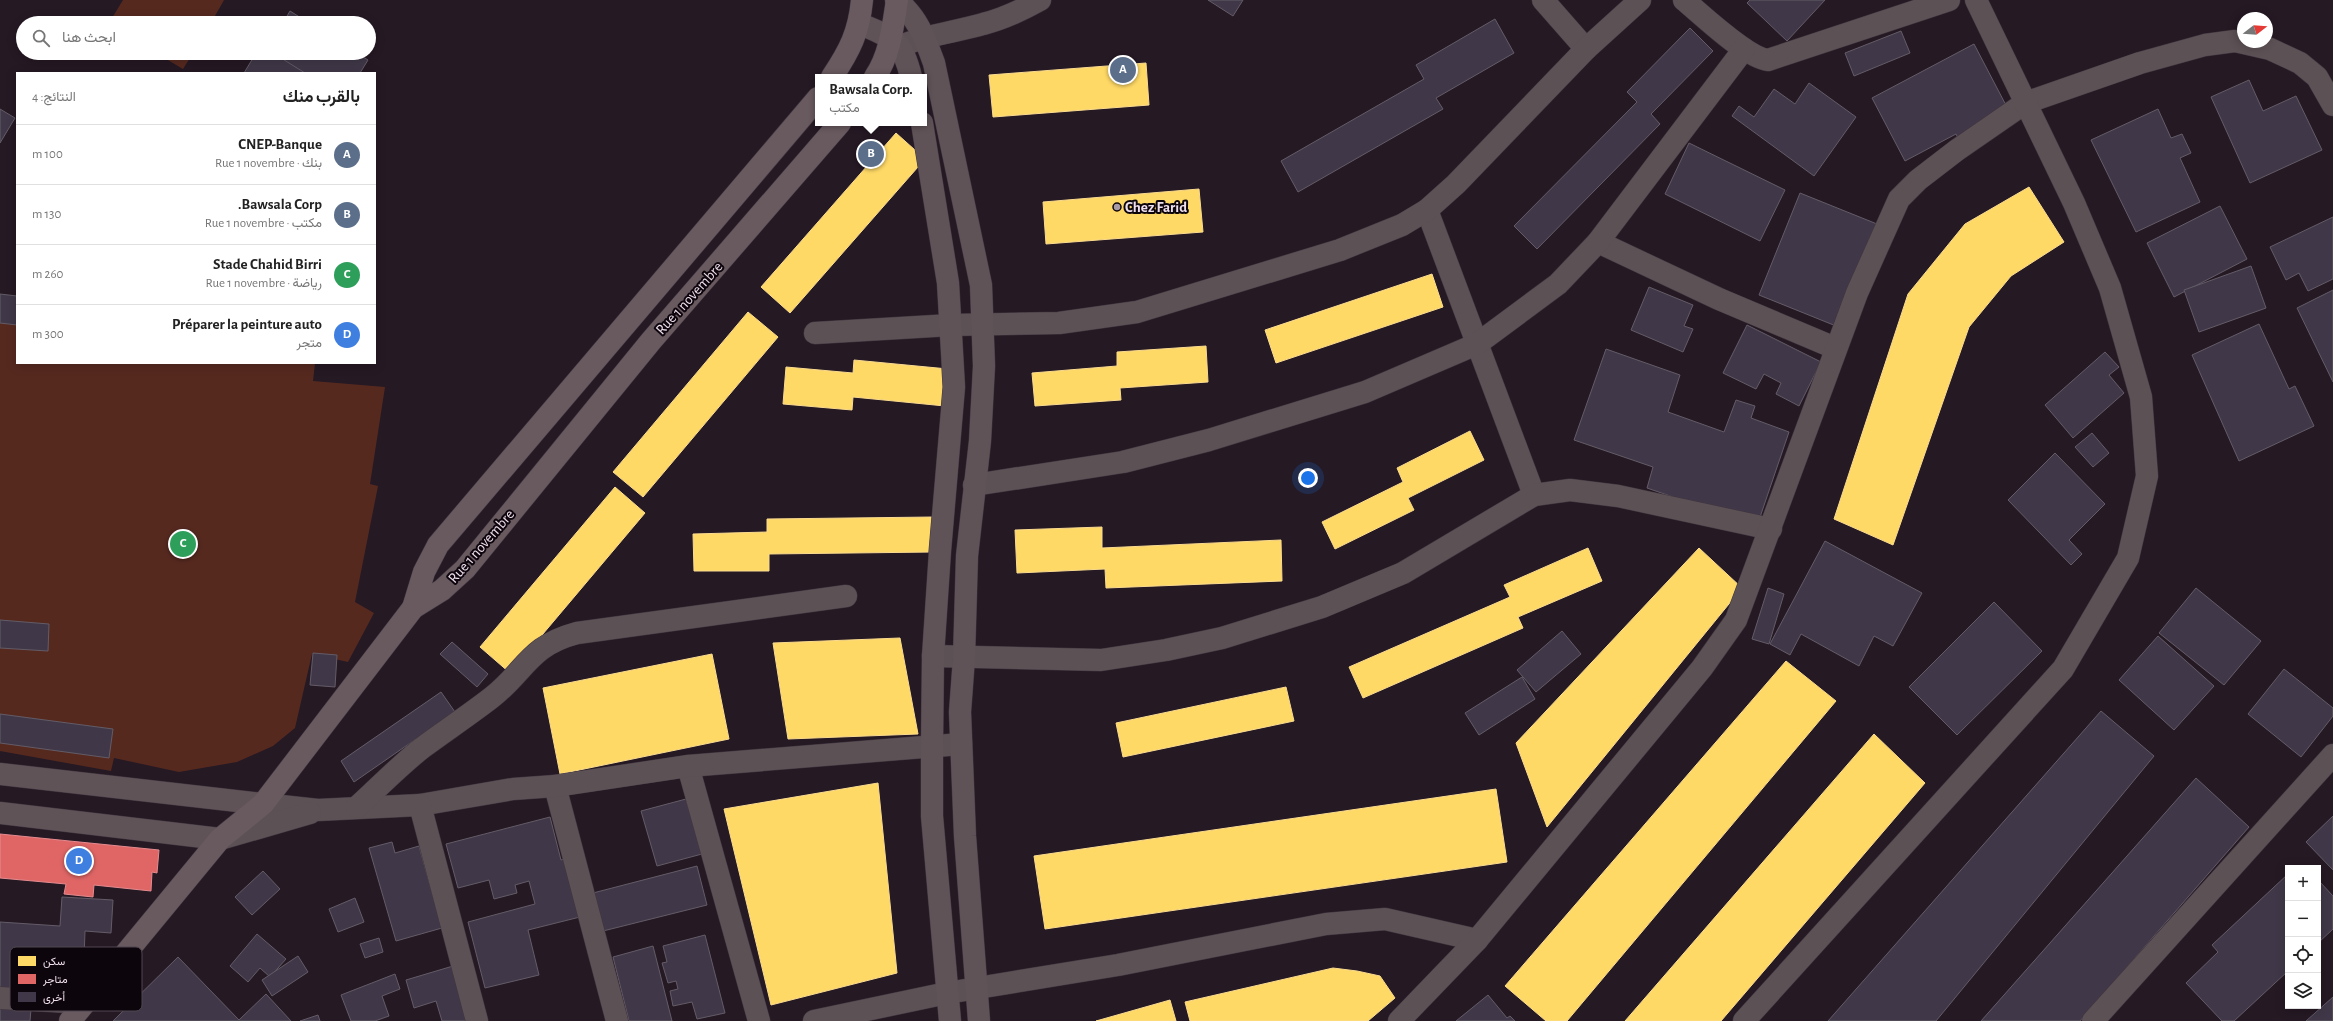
<!DOCTYPE html>
<html lang="ar">
<head>
<meta charset="utf-8">
<style>
	:root { --surface:#fff; --page:#f2f2f2; --text:#222; --muted:#767676; --line:#e0e0e0; --accent:#5f585e }
	body { margin:0; font-family:"Alegreya Sans",Vazirmatn,sans-serif; background:var(--page); color:var(--text); direction:rtl }
	.controls { position:absolute; right:12px; bottom:12px; display:grid; overflow:hidden; border-radius:0px; box-shadow:0 2px 10px #0003 }
	.controls button { width:36px; height:36px; display:grid; place-items:center; padding:0; border:0; border-bottom:1px solid var(--line); background:var(--surface); color:var(--text); font:20px sans-serif }
	.compass { position:absolute; left:2237px; top:12px; width:36px; height:36px; border-radius:50%; background:var(--surface); box-shadow:0 2px 10px #0003; rotate:73deg }
	.you { position:absolute; left:1308px; top:478px; width:14px; height:14px; margin:-10px; border:3px solid #fff; border-radius:50%; background:#1a73e8; box-shadow:0 0 0 6px #1a73e833 }
	.badge { display:grid; place-items:center; width:26px; height:26px; border-radius:50%; background:var(--accent); color:#fff; font-size:13px; font-weight:700 }
	.pin { position:absolute; translate:-50% -50%; border:2px solid #fff; box-shadow:0 1px 4px #0006 }
	.popup { position:absolute; left:815px; top:74px; width:112px; height:52px; box-sizing:border-box; display:grid; place-content:center; border-radius:0px; background:var(--surface); filter:drop-shadow(0 1px 3px #0005); font-size:13px; white-space:nowrap; color:var(--muted) }
	.popup b { font-size:15px; color:var(--text) }
	.popup::after { content:''; position:absolute; left:50%; top:100%; margin-left:-8px; border:8px solid transparent; border-top-color:var(--surface) }
	.list { margin:0; padding:0; list-style:none }
	h2 { display:flex; justify-content:space-between; align-items:center; height:52px; margin:0; padding:0 16px; font-size:17px }
	h2 small { font-size:13px; font-weight:400; color:var(--muted) }
	.list li { display:grid; grid-template-columns:26px 1fr auto; gap:12px; align-items:center; box-sizing:border-box; height:60px; padding:0 16px; border-top:1px solid var(--line) }
	.list b { display:block; font-size:15px; white-space:nowrap }
	.list p { margin:0; font-size:13px; white-space:nowrap; color:var(--muted) }
	.list em { font-size:13px; font-style:normal; color:var(--muted) }
	.icon { flex:none; width:22px; height:22px; fill:none; stroke:currentColor; stroke-width:2; stroke-linecap:round; stroke-linejoin:round }
	.map { position:relative; flex:none; width:2333px; height:1021px; overflow:hidden; direction:ltr }
	.search { position:absolute; background:var(--surface); box-shadow:0 2px 10px #0003; left:16px; top:16px; width:360px; height:44px; display:flex; align-items:center; gap:10px; box-sizing:border-box; padding:0 14px; border-radius:22px; color:var(--muted); font-size:15px }
	.panel { position:absolute; background:var(--surface); box-shadow:0 2px 10px #0003; left:16px; top:72px; width:360px; height:292px; border-radius:0px; direction:rtl }
	.map>svg:first-child { display:block }
	.green { fill:#56291f }
	.homes { fill:#ffd966; stroke:#fadb8f }
	.shops { fill:#e06666; stroke:#e58b8f }
	.building { fill:#403848; stroke:#635c67 }
	.lines { fill:none; stroke-linecap:round; stroke-linejoin:round }
	.street-casing { stroke:#41363f; stroke-width:23 }
	.secondary-casing { stroke:#41363f; stroke-width:23 }
	.primary-casing { stroke:#41363f; stroke-width:23 }
	.street { stroke:#5c5155; stroke-width:22 }
	.secondary { stroke:#605358; stroke-width:22 }
	.primary { stroke:#695a60; stroke-width:22 }
	.poi-dot { fill:#a99aa7; stroke:#0d050c; stroke-width:1.5 }
	.labels { text-anchor:middle; stroke-width:4; stroke-linejoin:round; paint-order:stroke }
	.poi-label { font-size:15px; font-weight:bold; fill:#f0e0ee; stroke:#0d050c; text-anchor:start }
	.street-label { font-size:15px; fill:#f0e0ee; stroke:#0d050c }
	.key { fill:#0d050c; stroke:#514750; stroke-width:1 }
	.key-label { font-size:11px; fill:#f0e0ee }
</style>
</head>
<body>
<div class="map">
<svg width="2333" height="1021" viewBox="0 0 2333 1021">
	<rect width="100%" height="100%" fill="#251924"/>
	<g class="green">
		<path d="M 123,0 L 224,0 L 211,23 L 109,23 Z"/>
		<path d="M 156,53 L 193,53 L 183,69 Z"/>
		<path d="M 0,299 L 17,302 L 17,363 L 315,363 L 313,381 L 385,387 L 370,484 L 378,486 L 355,602 L 374,613 L 348,662 L 312,654 L 295,728 L 273,746 L 237,762 L 179,772 L 114,758 L 111,771 L 0,751 Z"/>
	</g>
	<g class="homes">
		<path d="M 1146,63 L 1149,105 L 993,117 L 989,75 Z"/>
		<path d="M 896,133 L 925,159 L 790,313 L 761,287 Z"/>
		<path d="M 2029,187 L 2064,242 L 2011,276 L 1969,327 L 1893,545 L 1834,519 L 1908,294 L 1965,224 Z"/>
		<path d="M 1199,189 L 1203,232 L 1046,244 L 1043,202 Z"/>
		<path d="M 1432,274 L 1443,307 L 1276,363 L 1265,330 Z"/>
		<path d="M 748,312 L 778,337 L 643,497 L 613,472 Z"/>
		<path d="M 1206,346 L 1208,382 L 1120,388 L 1121,400 L 1035,406 L 1032,373 L 1117,366 L 1117,352 Z"/>
		<path d="M 854,360 L 948,369 L 945,406 L 853,397 L 852,410 L 783,404 L 786,367 L 853,373 Z"/>
		<path d="M 1470,431 L 1484,460 L 1408,498 L 1414,510 L 1335,549 L 1322,522 L 1403,482 L 1397,468 Z"/>
		<path d="M 615,487 L 645,513 L 510,673 L 480,647 Z"/>
		<path d="M 933,517 L 933,552 L 769,554 L 769,571 L 694,571 L 693,534 L 767,532 L 767,519 Z"/>
		<path d="M 1102,527 L 1102,548 L 1281,540 L 1282,581 L 1106,588 L 1105,569 L 1017,573 L 1015,530 Z"/>
		<path d="M 1588,548 L 1602,581 L 1518,617 L 1523,628 L 1363,698 L 1349,667 L 1510,597 L 1504,585 Z"/>
		<path d="M 1699,548 L 1742,588 L 1547,827 L 1516,743 Z"/>
		<path d="M 900,638 L 918,734 L 788,739 L 773,643 Z"/>
		<path d="M 712,654 L 729,739 L 560,774 L 543,688 Z"/>
		<path d="M 1786,661 L 1836,701 L 1567,1021 L 1546,1021 L 1505,986 Z"/>
		<path d="M 1286,687 L 1294,721 L 1123,757 L 1116,723 Z"/>
		<path d="M 1874,734 L 1925,783 L 1721,1021 L 1625,1021 Z"/>
		<path d="M 878,783 L 897,973 L 771,1005 L 724,809 Z"/>
		<path d="M 1496,789 L 1507,862 L 1045,929 L 1034,856 Z"/>
		<path d="M 1333,968 L 1357,971 L 1380,976 L 1395,998 L 1368,1021 L 1190,1021 L 1185,1002 Z"/>
		<path d="M 1170,1000 L 1176,1021 L 1096,1021 Z"/>
	</g>
	<path class="shops" d="M 0,834 L 159,850 L 157,873 L 152,872 L 151,891 L 94,885 L 93,897 L 64,894 L 66,884 L 0,878 Z"/>
	<g class="building">
		<path d="M 1208,0 L 1243,0 L 1233,16 Z"/>
		<path d="M 1750,0 L 1825,0 L 1787,41 L 1747,3 Z"/>
		<path d="M 290,11 L 309,23 L 283,23 Z"/>
		<path d="M 1495,19 L 1514,53 L 1436,98 L 1443,109 L 1298,192 L 1281,161 L 1424,79 L 1416,65 Z"/>
		<path d="M 1690,28 L 1713,51 L 1651,114 L 1660,124 L 1537,249 L 1514,226 L 1637,102 L 1627,92 Z"/>
		<path d="M 1901,31 L 1910,53 L 1854,76 L 1845,53 Z"/>
		<path d="M 1974,44 L 2009,111 L 1958,138 L 1956,134 L 1905,161 L 1872,98 Z"/>
		<path d="M 256,53 L 282,53 L 313,73 L 244,73 Z"/>
		<path d="M 273,53 L 357,53 L 368,60 L 360,73 L 305,73 Z"/>
		<path d="M 2249,80 L 2263,111 L 2296,96 L 2322,150 L 2250,183 L 2211,97 Z"/>
		<path d="M 1809,83 L 1856,117 L 1814,176 L 1732,116 L 1739,106 L 1754,117 L 1774,89 L 1795,104 Z"/>
		<path d="M 0,109 L 15,118 L 0,143 Z"/>
		<path d="M 2158,109 L 2171,138 L 2182,134 L 2191,153 L 2180,158 L 2200,202 L 2136,232 L 2091,140 Z"/>
		<path d="M 1689,143 L 1785,190 L 1760,241 L 1665,194 Z"/>
		<path d="M 1800,193 L 1877,224 L 1836,326 L 1759,295 Z"/>
		<path d="M 2220,206 L 2247,259 L 2174,297 L 2147,243 Z"/>
		<path d="M 2333,217 L 2333,279 L 2308,291 L 2299,273 L 2286,280 L 2270,247 Z"/>
		<path d="M 2251,266 L 2266,308 L 2199,332 L 2184,290 Z"/>
		<path d="M 1649,287 L 1693,305 L 1684,326 L 1693,329 L 1683,352 L 1631,330 Z"/>
		<path d="M 2333,290 L 2333,382 L 2297,308 Z"/>
		<path d="M 0,294 L 17,296 L 17,325 L 0,323 Z"/>
		<path d="M 2259,324 L 2289,389 L 2295,386 L 2314,426 L 2239,461 L 2192,355 Z"/>
		<path d="M 1747,325 L 1821,362 L 1799,406 L 1776,394 L 1781,383 L 1764,374 L 1756,389 L 1723,373 Z"/>
		<path d="M 1606,349 L 1680,375 L 1668,412 L 1724,432 L 1736,400 L 1755,406 L 1751,418 L 1789,432 L 1757,526 L 1647,488 L 1653,467 L 1574,440 Z"/>
		<path d="M 2105,352 L 2119,367 L 2109,375 L 2124,393 L 2073,438 L 2045,405 Z"/>
		<path d="M 2092,433 L 2109,453 L 2093,467 L 2075,447 Z"/>
		<path d="M 2055,453 L 2105,504 L 2069,540 L 2082,554 L 2071,565 L 2008,500 Z"/>
		<path d="M 1825,541 L 1922,593 L 1893,646 L 1874,636 L 1859,666 L 1801,634 L 1790,655 L 1770,644 Z"/>
		<path d="M 1768,588 L 1784,594 L 1769,644 L 1752,639 Z"/>
		<path d="M 2196,588 L 2261,641 L 2224,685 L 2159,633 Z"/>
		<path d="M 1994,602 L 2042,651 L 1957,735 L 1909,687 Z"/>
		<path d="M 0,620 L 49,624 L 48,651 L 0,648 Z"/>
		<path d="M 1562,631 L 1581,654 L 1536,692 L 1517,670 Z"/>
		<path d="M 2158,636 L 2214,686 L 2174,730 L 2119,680 Z"/>
		<path d="M 452,642 L 488,674 L 477,687 L 440,654 Z"/>
		<path d="M 313,653 L 337,655 L 335,687 L 310,685 Z"/>
		<path d="M 2284,669 L 2333,708 L 2333,716 L 2301,757 L 2248,714 Z"/>
		<path d="M 1522,677 L 1535,699 L 1479,735 L 1465,713 Z"/>
		<path d="M 441,692 L 455,712 L 354,782 L 341,761 Z"/>
		<path d="M 2101,711 L 2154,756 L 1936,1021 L 1828,1021 Z"/>
		<path d="M 0,714 L 113,729 L 109,758 L 0,743 Z"/>
		<path d="M 2196,778 L 2249,827 L 2080,1021 L 1981,1021 Z"/>
		<path d="M 686,799 L 702,854 L 657,866 L 641,811 Z"/>
		<path d="M 2333,816 L 2333,870 L 2306,842 Z"/>
		<path d="M 550,817 L 561,860 L 567,858 L 584,916 L 528,930 L 539,975 L 485,988 L 468,922 L 535,904 L 529,881 L 515,885 L 517,893 L 494,899 L 489,880 L 458,888 L 446,844 Z"/>
		<path d="M 392,842 L 395,853 L 419,846 L 442,928 L 396,941 L 369,848 Z"/>
		<path d="M 697,866 L 707,905 L 603,931 L 593,893 Z"/>
		<path d="M 263,871 L 280,889 L 252,915 L 235,897 Z"/>
		<path d="M 2288,874 L 2288,971 L 2234,1021 L 2222,1021 L 2186,983 L 2218,952 L 2212,945 Z"/>
		<path d="M 2320,882 L 2333,896 L 2333,929 L 2318,943 L 2318,884 Z"/>
		<path d="M 62,897 L 113,900 L 111,933 L 85,931 L 84,958 L 64,956 L 62,993 L 0,989 L 0,922 L 60,926 Z"/>
		<path d="M 355,898 L 364,922 L 338,932 L 329,909 Z"/>
		<path d="M 257,934 L 286,959 L 270,977 L 260,968 L 248,982 L 230,966 Z"/>
		<path d="M 705,935 L 725,1013 L 697,1019 L 692,1002 L 673,1006 L 670,991 L 678,989 L 676,981 L 668,983 L 662,963 L 667,962 L 663,946 Z"/>
		<path d="M 379,938 L 383,952 L 365,958 L 360,944 Z"/>
		<path d="M 653,946 L 672,1021 L 629,1021 L 613,957 Z"/>
		<path d="M 298,956 L 308,972 L 272,996 L 262,980 Z"/>
		<path d="M 178,957 L 239,1020 L 266,994 L 291,1021 L 113,1021 Z"/>
		<path d="M 453,966 L 469,1021 L 442,1021 L 436,1001 L 414,1008 L 406,980 Z"/>
		<path d="M 395,974 L 400,989 L 382,996 L 389,1016 L 375,1021 L 351,1021 L 341,995 Z"/>
		<path d="M 1488,995 L 1507,1018 L 1510,1016 L 1515,1021 L 1456,1021 Z"/>
		<path d="M 2333,997 L 2333,1021 L 2306,1021 Z"/>
		<path d="M 0,1008 L 31,1009 L 30,1021 L 0,1021 Z"/>
		<path d="M 318,1015 L 320,1021 L 300,1021 Z"/>
	</g>
	<g class="lines">
		<defs>
			<g id="street">
				<path d="M 1543,0 L 1586,49"/>
				<path d="M 1684,0 C 1702,15 1747,58 1768,60 L 1949,0"/>
				<path d="M 900,46 C 927,35 955,32 983,24 C 1003,19 1022,10 1040,0"/>
				<path d="M 1427,210 L 1534,495"/>
				<path d="M 1598,242 L 1719,299 L 1835,348"/>
				<path d="M 815,333 L 951,325 L 1059,323 L 1137,312 L 1340,250 L 1402,225 L 1427,210 L 1456,184 L 1586,49 L 1640,0"/>
				<path d="M 974,485 L 1123,462 L 1209,440 L 1365,392 L 1477,344 L 1558,284 L 1598,242 L 1744,49"/>
				<path d="M 933,656 L 1101,660 L 1166,650 L 1222,638 L 1322,607 L 1403,573 L 1534,495 L 1570,490 L 1618,496 L 1771,529"/>
				<path d="M 688,766 L 759,1021"/>
				<path d="M 555,786 L 617,1021"/>
				<path d="M 263,804 L 318,810 L 420,805 L 513,789 L 555,786 L 688,766 L 961,744"/>
				<path d="M 420,805 L 477,1021"/>
				<path d="M 357,807 C 378,788 399,766 422,748 C 445,731 469,715 491,698 C 526,671 528,646 577,633 L 846,596"/>
				<path d="M 220,839 L 310,813"/>
				<path d="M 0,998 L 85,1003"/>
				<path d="M 814,1021 L 947,993 L 1118,965 L 1326,924 L 1385,919 L 1477,940"/>
				<path d="M 1399,1021 L 1477,940 L 1702,668 L 1736,620 L 1857,293 L 1899,199 L 1918,180 L 1957,150 L 2025,103 L 2140,63 L 2205,45 L 2235,41 L 2270,49 L 2300,63 L 2317,77 L 2333,105"/>
				<path d="M 1744,1021 L 2063,669 L 2128,558 L 2147,476 L 2141,397 L 2110,288 L 2074,203 L 1976,0"/>
				<path d="M 2093,1021 L 2333,755"/>
			</g>
			<g id="secondary">
				<path d="M 896,0 C 917,16 925,38 934,63 L 981,285 L 984,366 L 980,441 L 967,556 L 964,658 L 960,712 L 965,836 L 979,1021"/>
				<path d="M 860,24 C 893,38 902,39 911,77"/>
				<path d="M 922,123 L 948,283 L 954,387 L 940,551 L 933,656 L 932,746 L 932,816 L 950,1021"/>
				<path d="M 0,774 L 263,804"/>
				<path d="M 0,813 L 220,839"/>
			</g>
			<g id="primary">
				<path d="M 832,77 C 850,50 859,32 862,0"/>
				<path d="M 875,77 C 890,55 893,26 897,0"/>
				<path d="M 413,608 L 424,572 L 438,545 L 818,98"/>
				<path d="M 70,1021 L 220,839 L 263,804 L 413,608 L 442,590 L 465,569 L 651,341 L 840,123"/>
			</g>
		</defs>
		<use href="#street" class="street-casing"/>
		<use href="#secondary" class="secondary-casing"/>
		<use href="#primary" class="primary-casing"/>
		<use href="#street" class="street"/>
		<use href="#secondary" class="secondary"/>
		<use href="#primary" class="primary"/>
	</g>
	<circle class="poi-dot" cx="1117" cy="207" r="4"/>
	<g class="labels">
		<g class="poi-label">
			<text x="1125" y="212">Chez Farid</text>
		</g>
		<g class="street-label">
			<text transform="translate(689 298) rotate(-48)" y="5">Rue 1 novembre</text>
			<text transform="translate(481 546) rotate(-49)" y="5">Rue 1 novembre</text>
		</g>
	</g>
	<rect x="10" y="947" width="132" height="64" rx="6" class="key"/>
	<rect x="18" y="956" width="18" height="10" fill="#ffd966"/>
	<rect x="18" y="974" width="18" height="10" fill="#e06666"/>
	<rect x="18" y="992" width="18" height="10" fill="#403848"/>
	<g class="key-label">
		<text x="43" y="965">سكن</text>
		<text x="43" y="983">متاجر</text>
		<text x="43" y="1001">أخرى</text>
	</g>
</svg>
<div class="controls">
<button>+</button>
<button>−</button>
<button><svg class="icon" aria-label="locate" viewBox="0 0 24 24"><circle cx="12" cy="12" r="6"/><path d="M12 2v4M12 18v4M2 12h4M18 12h4"/></svg></button>
<button><svg class="icon" aria-label="layers" viewBox="0 0 24 24"><path d="M12 4l9 5-9 5-9-5zM3 14l9 5 9-5"/></svg></button>
</div>
<svg class="compass" viewBox="-18 -18 36 36"><path d="M0-13l5 13h-10z" fill="#e53935"/><path d="M0 13l5-13h-10z" fill="#767676"/></svg>
<div class="you"></div>
<div class="pin badge" style="left:1123px;top:70px;background:#5c6f8a">A</div>
<div class="pin badge" style="left:871px;top:154px;background:#5c6f8a">B</div>
<div class="popup"><b>Bawsala Corp.</b>مكتب</div>
<div class="pin badge" style="left:183px;top:544px;background:#2e9e5b">C</div>
<div class="pin badge" style="left:79px;top:861px;background:#3f7fe0">D</div>
<div class="search"><svg class="icon" aria-label="search" viewBox="0 0 24 24"><circle cx="10" cy="10" r="6"/><path d="M15 15l6 6"/></svg>ابحث هنا</div>
<section class="panel">
<h2>بالقرب منك<small>النتائج: 4</small></h2>
<ul class="list">
<li><span class="badge" style="background:#5c6f8a">A</span><div><b>CNEP-Banque</b><p>بنك · Rue 1 novembre</p></div><em>100 m</em></li>
<li><span class="badge" style="background:#5c6f8a">B</span><div><b>Bawsala Corp.</b><p>مكتب · Rue 1 novembre</p></div><em>130 m</em></li>
<li><span class="badge" style="background:#2e9e5b">C</span><div><b>Stade Chahid Birri</b><p>رياضة · Rue 1 novembre</p></div><em>260 m</em></li>
<li><span class="badge" style="background:#3f7fe0">D</span><div><b>Préparer la peinture auto</b><p>متجر</p></div><em>300 m</em></li>
</ul>
</section>
</div>
</body>
</html>
